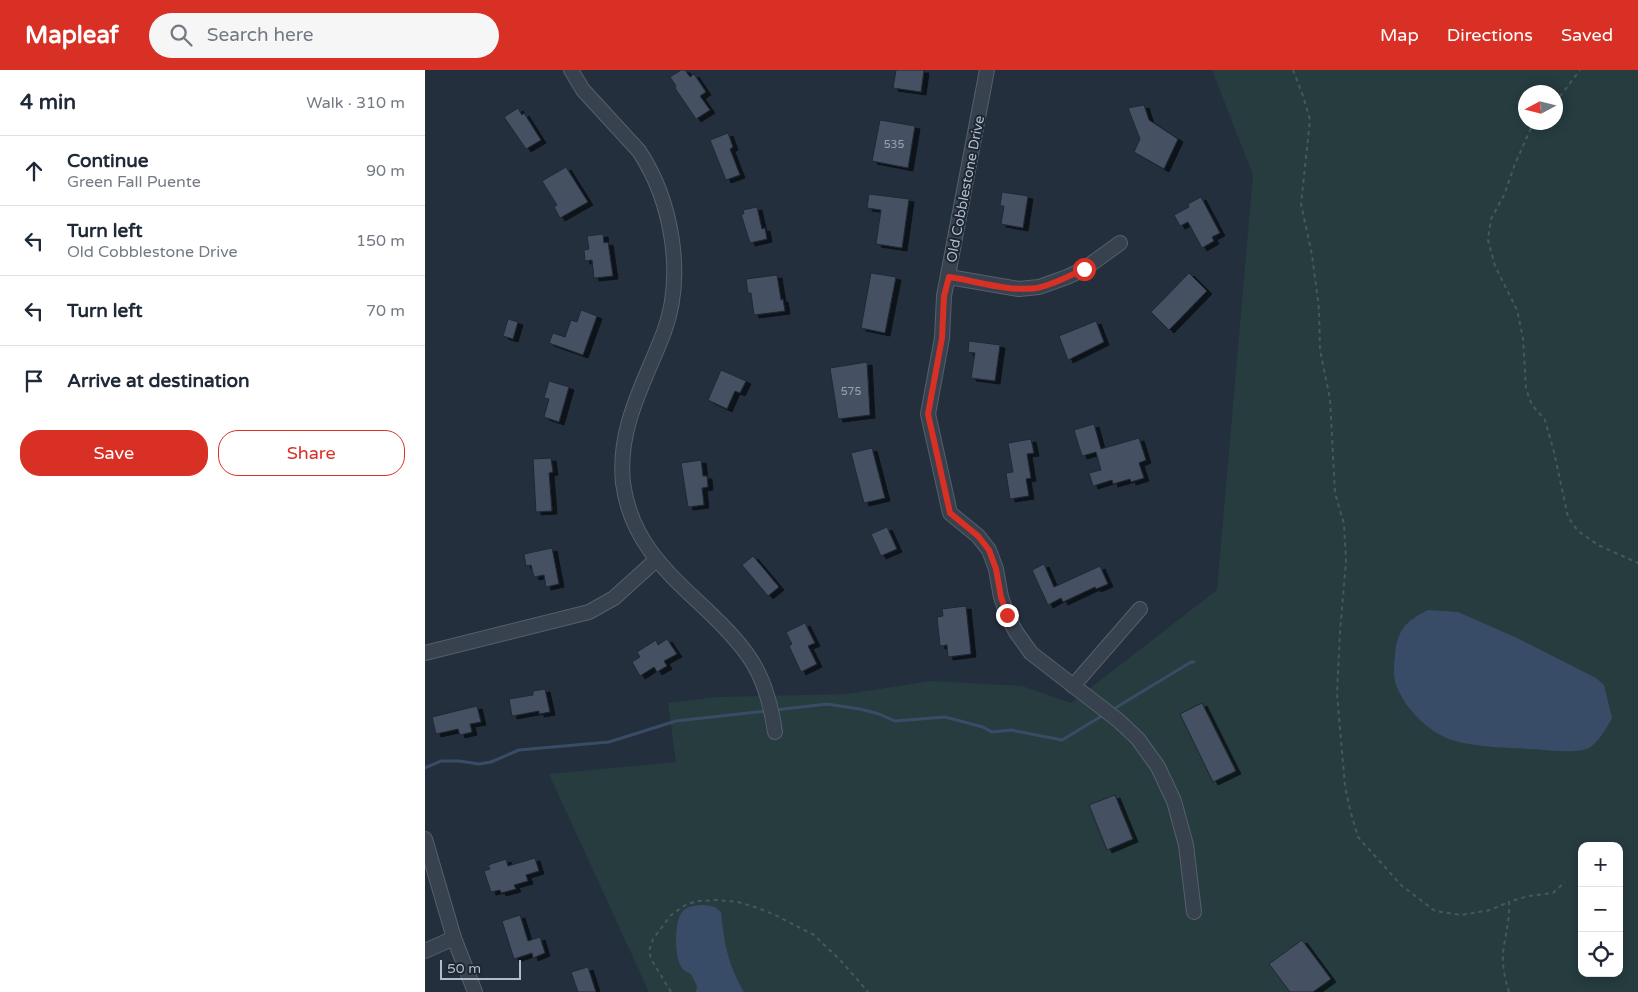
<!DOCTYPE html>
<html lang="en">
<head>
<meta charset="utf-8">
<style>
	:root { --surface:#fff; --page:#f6f6f7; --text:#1f2937; --muted:#747a83; --line:#e0e1e3; --accent:#d93025 }
	body { margin:0; font-family:"Varela Round",sans-serif; background:var(--page); color:var(--text) }
	.controls { position:absolute; right:15px; bottom:15px; display:grid; overflow:hidden; border-radius:10px; box-shadow:0 2px 12px #0003 }
	.controls button { width:45px; height:45px; display:grid; place-items:center; padding:0; border:0; border-bottom:1px solid var(--line); background:var(--surface); color:var(--text); font:25px sans-serif }
	.compass { position:absolute; left:1093px; top:15px; width:45px; height:45px; border-radius:50%; background:var(--surface); box-shadow:0 2px 12px #0003; rotate:263deg }
	.scale { position:absolute; left:15px; bottom:12px; width:81px; box-sizing:border-box; padding-left:5px; border:2px solid #b4bcc9; border-top:0; font-size:14px; line-height:18px; white-space:nowrap; color:#b4bcc9; -webkit-text-stroke:4px #1d2633; paint-order:stroke }
	.stop { position:absolute; width:15px; height:15px; margin:-11px; border:4px solid #d93025; border-radius:50%; background:#fff }
	.stop.end { background:#d93025; border-color:#fff; box-shadow:0 1px 5px #0008 }
	.list { margin:0; padding:0; list-style:none }
	h2 { display:flex; justify-content:space-between; align-items:center; height:65px; margin:0; padding:0 20px; font-size:21px }
	h2 small { font-size:16px; font-weight:400; color:var(--muted) }
	.list li { display:grid; grid-template-columns:32px 1fr auto; gap:15px; align-items:center; box-sizing:border-box; height:70px; padding:0 20px; border-top:1px solid var(--line) }
	.list b { display:block; font-size:19px; white-space:nowrap }
	.list p { margin:0; font-size:16px; white-space:nowrap; color:var(--muted) }
	.list em { font-size:16px; font-style:normal; color:var(--muted) }
	.actions { display:flex; gap:10px; padding:15px 20px }
	.actions a { flex:1; padding:11px 0; border:1px solid var(--accent); border-radius:20px; text-align:center; font-size:18px; color:var(--accent) }
	.actions .main { background:var(--accent); color:#fff }
	.icon { flex:none; width:28px; height:28px; fill:none; stroke:currentColor; stroke-width:2; stroke-linecap:round; stroke-linejoin:round }
	.map { position:relative; flex:none; width:1213px; height:922px; overflow:hidden }
	header { display:flex; align-items:center; gap:30px; box-sizing:border-box; height:70px; padding:0 25px; background:var(--accent); color:#fff }
	header strong { font-size:24px }
	nav { display:flex; gap:28px; margin-inline-start:auto; font-size:18px }
	.search { width:350px; height:45px; background:var(--page); display:flex; align-items:center; gap:12px; box-sizing:border-box; padding:0 18px; border-radius:28px; color:var(--muted); font-size:19px }
	main { display:flex }
	aside { flex:1; background:var(--surface) }
	.map>svg:first-child { display:block }
	.green { fill:#263c3f; fill-rule:evenodd }
	.water { fill:#394c67 }
	.lines { fill:none; stroke-linecap:round; stroke-linejoin:round }
	.stream { stroke:#394c67; stroke-width:3 }
	.building { fill:#455162; stroke:#1f2835; filter:url(#shadow) }
	.minor-casing { stroke:#565f6c; stroke-width:16 }
	.path { stroke:#44595c; stroke-width:2; stroke-dasharray:4 4; stroke-linecap:butt }
	.minor { stroke:#38414e; stroke-width:14 }
	.route { stroke:#d93025; stroke-width:6 }
	.labels { text-anchor:middle; stroke-width:4; stroke-linejoin:round; paint-order:stroke }
	.number-label { font-size:11px; fill:#98a1af }
	.street-label { font-size:14px; fill:#b4bcc9; stroke:#1d2633 }
</style>
</head>
<body>
<header>
<strong>Mapleaf</strong>
<div class="search"><svg class="icon" aria-label="search" viewBox="0 0 24 24"><circle cx="10" cy="10" r="6"/><path d="M15 15l6 6"/></svg>Search here</div>
<nav><a>Map</a><a>Directions</a><a>Saved</a></nav>
</header>
<main>
<aside>
<h2>4 min<small>Walk · 310 m</small></h2>
<ul class="list">
<li><svg class="icon" aria-label="ahead" viewBox="0 0 24 24"><path d="M12 20V5M6 11l6-6 6 6"/></svg><div><b>Continue</b><p>Green Fall Puente</p></div><em>90 m</em></li>
<li><svg class="icon" aria-label="left" viewBox="0 0 24 24"><path d="M17 20v-9H6M10 6l-5 5 5 5"/></svg><div><b>Turn left</b><p>Old Cobblestone Drive</p></div><em>150 m</em></li>
<li><svg class="icon" aria-label="left" viewBox="0 0 24 24"><path d="M17 20v-9H6M10 6l-5 5 5 5"/></svg><div><b>Turn left</b></div><em>70 m</em></li>
<li><svg class="icon" aria-label="arrive" viewBox="0 0 24 24"><path d="M6 21V4h12l-3 4 3 4H6"/></svg><div><b>Arrive at destination</b></div></li>
</ul>
<div class="actions"><a class="main">Save</a><a>Share</a></div>
</aside>
<div class="map">
<svg width="1213" height="922" viewBox="0 0 1213 922">
	<defs>
		<filter id="shadow"><feDropShadow dx="5" dy="3" stdDeviation="0" flood-color="#0009"/></filter>
	</defs>
	<rect width="100%" height="100%" fill="#242f3e"/>
	<path class="green" d="M 787,0 L 1213,0 L 1213,922 L 224,922 L 124,704 L 251,692 L 243,633 L 292,627 L 422,624 L 506,611 L 597,616 L 646,633 L 792,520 L 828,105 ZM 1100,22 L 1130,22 L 1130,52 L 1100,52 ZM 1157,776 L 1194,776 L 1194,903 L 1157,903 Z"/>
	<g class="water">
		<path d="M 1003,540 L 1033,542 L 1092,568 L 1171,608 L 1179,615 L 1187,648 C 1182,657 1174,672 1164,678 C 1152,684 1120,680 1107,679 C 1082,678 1046,677 1024,669 C 1001,660 980,638 971,615 C 968,607 969,594 970,585 C 972,560 981,551 1003,540 Z"/>
		<path d="M 279,835 L 290,837 L 296,842 C 299,873 303,895 319,922 L 271,922 L 272,916 L 266,904 C 263,902 259,901 257,898 C 249,889 249,851 257,842 C 262,836 271,835 279,835 Z"/>
	</g>
	<g class="lines">
		<g class="stream">
			<path d="M 350,640 L 402,634 L 435,639 L 454,644 L 470,651 L 520,647 L 558,657 L 567,662 L 586,660 L 637,670 L 680,644"/>
			<path d="M 687,640 L 766,592 L 769,592"/>
			<path d="M 0,698 L 16,691 L 34,691 L 54,694 L 66,692 L 94,680 L 184,672 L 251,651 L 341,641"/>
		</g>
	</g>
	<g class="building">
		<path d="M 256,0 L 260,0 L 265,7 L 269,4 L 281,22 L 275,26 L 285,40 L 271,49 L 250,18 L 251,16 L 245,7 Z"/>
		<path d="M 471,0 L 499,0 L 496,22 L 468,18 Z"/>
		<path d="M 719,35 L 724,50 L 753,69 L 739,99 L 709,82 L 715,69 L 703,38 Z"/>
		<path d="M 93,38 L 97,45 L 99,43 L 116,70 L 101,79 L 79,47 Z"/>
		<path d="M 455,50 L 490,56 L 483,98 L 447,91 Z"/>
		<path d="M 303,63 L 308,77 L 305,79 L 315,105 L 301,110 L 285,70 Z"/>
		<path d="M 141,97 L 163,132 L 135,148 L 129,137 L 132,135 L 117,111 Z"/>
		<path d="M 577,122 L 603,126 L 598,158 L 576,154 L 579,136 L 575,136 Z"/>
		<path d="M 444,124 L 484,129 L 477,178 L 451,174 L 456,140 L 442,138 Z"/>
		<path d="M 776,127 L 795,163 L 787,167 L 789,171 L 777,178 L 763,152 L 755,156 L 749,145 L 764,137 L 763,134 Z"/>
		<path d="M 332,137 L 337,159 L 340,158 L 342,169 L 325,173 L 316,144 L 319,144 L 318,140 Z"/>
		<path d="M 178,164 L 179,173 L 183,172 L 188,206 L 169,208 L 167,190 L 160,191 L 159,180 L 164,179 L 162,166 Z"/>
		<path d="M 446,203 L 471,207 L 460,263 L 436,258 Z"/>
		<path d="M 764,203 L 782,221 L 744,260 L 726,242 Z"/>
		<path d="M 352,205 L 356,230 L 358,229 L 360,241 L 329,245 L 326,223 L 323,223 L 321,209 Z"/>
		<path d="M 156,240 L 172,246 L 158,285 L 124,273 L 128,263 L 140,267 L 146,250 L 152,252 Z"/>
		<path d="M 83,249 L 93,252 L 88,269 L 78,266 Z"/>
		<path d="M 671,251 L 679,272 L 643,290 L 634,266 Z"/>
		<path d="M 544,271 L 575,275 L 570,311 L 546,308 L 550,283 L 543,282 Z"/>
		<path d="M 442,292 L 445,345 L 413,349 L 405,298 Z"/>
		<path d="M 296,300 L 321,311 L 315,323 L 310,321 L 302,339 L 283,330 Z"/>
		<path d="M 124,311 L 144,317 L 134,352 L 119,347 L 124,329 L 119,328 Z"/>
		<path d="M 669,354 L 676,379 L 714,368 L 721,390 L 714,393 L 719,408 L 706,412 L 705,409 L 688,414 L 687,410 L 668,416 L 664,403 L 676,400 L 671,382 L 657,386 L 649,360 Z"/>
		<path d="M 606,369 L 609,383 L 602,384 L 606,408 L 601,409 L 604,426 L 585,429 L 581,403 L 588,402 L 583,373 Z"/>
		<path d="M 447,378 L 460,428 L 439,433 L 426,383 Z"/>
		<path d="M 126,388 L 128,402 L 124,403 L 127,441 L 111,442 L 108,389 Z"/>
		<path d="M 276,390 L 278,406 L 282,406 L 283,417 L 277,418 L 279,435 L 263,437 L 256,393 Z"/>
		<path d="M 462,457 L 472,479 L 456,486 L 446,464 Z"/>
		<path d="M 127,478 L 134,514 L 121,517 L 119,505 L 109,507 L 106,495 L 101,496 L 99,484 Z"/>
		<path d="M 328,486 L 354,517 L 343,526 L 317,495 Z"/>
		<path d="M 619,494 L 629,517 L 675,496 L 683,514 L 671,519 L 670,517 L 638,532 L 636,528 L 623,535 L 607,500 Z"/>
		<path d="M 541,536 L 546,584 L 523,587 L 522,575 L 515,576 L 512,547 L 518,546 L 517,539 Z"/>
		<path d="M 380,553 L 390,573 L 383,576 L 392,594 L 376,602 L 364,576 L 367,574 L 361,562 Z"/>
		<path d="M 242,569 L 252,584 L 239,591 L 242,596 L 232,602 L 229,597 L 215,606 L 207,592 L 215,587 L 212,582 L 231,570 L 233,575 Z"/>
		<path d="M 120,619 L 125,642 L 114,644 L 114,641 L 87,646 L 84,629 L 108,625 L 108,621 Z"/>
		<path d="M 777,633 L 811,701 L 788,712 L 755,644 Z"/>
		<path d="M 52,636 L 56,652 L 45,654 L 47,662 L 35,665 L 33,659 L 11,664 L 7,647 Z"/>
		<path d="M 690,725 L 708,769 L 682,780 L 664,735 Z"/>
		<path d="M 110,788 L 114,801 L 101,805 L 103,811 L 89,815 L 91,819 L 76,823 L 75,820 L 66,822 L 59,801 L 65,799 L 63,795 L 81,789 L 83,796 Z"/>
		<path d="M 95,845 L 103,871 L 115,867 L 120,883 L 108,888 L 107,883 L 89,889 L 77,851 Z"/>
		<path d="M 877,870 L 906,909 L 888,922 L 865,922 L 844,894 Z"/>
		<path d="M 163,897 L 171,922 L 153,922 L 146,902 Z"/>
	</g>
	<g class="lines">
		<defs>
			<g id="minor">
				<path d="M 146,0 L 158,20 L 214,81 C 247,131 260,205 239,262 C 220,312 192,357 198,413 C 209,496 279,525 322,584 C 339,607 346,634 350,662"/>
				<path d="M 562,0 L 519,226 L 517,268 L 503,344 L 525,443 L 553,466 L 564,480 L 571,499 L 576,527 L 582,545 L 591,562 L 606,583 L 694,651 L 713,669 L 733,697 L 749,731 L 761,775 L 769,842"/>
				<path d="M 524,207 L 594,219 L 614,217 L 642,207 L 659,199 L 695,173"/>
				<path d="M 0,583 L 164,542 L 189,528 L 231,490"/>
				<path d="M 648,616 L 715,539"/>
				<path d="M 0,769 L 29,868 L 50,922"/>
				<path d="M 0,881 L 29,868"/>
			</g>
		</defs>
		<use href="#minor" class="minor-casing"/>
		<g class="path">
			<path d="M 868,0 L 878,26 L 885,50 L 876,134 L 887,185 L 894,239 L 895,280 L 905,329 L 910,423 L 919,454 L 921,491 L 915,562 L 912,624 L 920,716 L 925,740 L 933,767 L 976,815 L 1010,841 L 1036,845 L 1065,840 L 1084,832"/>
			<path d="M 1130,33 L 1155,0"/>
			<path d="M 1111,52 L 1106,58 L 1090,94 L 1079,125 L 1066,149 L 1063,170 L 1070,196 L 1092,240 L 1098,268 L 1101,319 L 1107,335 L 1120,350 L 1129,382 L 1143,447 L 1153,461 L 1173,475 L 1213,493"/>
			<path d="M 246,922 L 226,889 L 224,881 L 228,869 L 246,845 L 262,834 L 274,831 L 292,830 L 313,832 L 333,838 L 350,845 L 389,865 L 417,892 L 443,922"/>
			<path d="M 1084,922 C 1080,910 1077,895 1078,883 C 1080,865 1085,850 1084,832 L 1103,826 L 1128,823 L 1140,812"/>
		</g>
		<use href="#minor" class="minor"/>
	</g>
	<g class="lines">
		<path class="route" d="M 582,545 L 576,527 L 571,499 L 564,480 L 553,466 L 525,443 L 503,344 L 517,268 L 519,226 L 524,207 C 552,211 583,222 612,218 C 628,215 644,206 659,199"/>
	</g>
	<g class="labels">
		<g class="number-label">
			<text x="469" y="78">535</text>
			<text x="426" y="325">575</text>
		</g>
		<g class="street-label">
			<text transform="translate(540 119) rotate(-79)" y="5">Old Cobblestone Drive</text>
		</g>
	</g>
</svg>
<div class="controls">
<button>+</button>
<button>−</button>
<button><svg class="icon" aria-label="locate" viewBox="0 0 24 24"><circle cx="12" cy="12" r="6"/><path d="M12 2v4M12 18v4M2 12h4M18 12h4"/></svg></button>
</div>
<svg class="compass" viewBox="-18 -18 36 36"><path d="M0-13l5 13h-10z" fill="#e53935"/><path d="M0 13l5-13h-10z" fill="#747a83"/></svg>
<div class="scale">50 m</div>
<div class="stop" style="left:659px;top:199px"></div>
<div class="stop end" style="left:582px;top:545px"></div>
</div>
</main>
</body>
</html>
